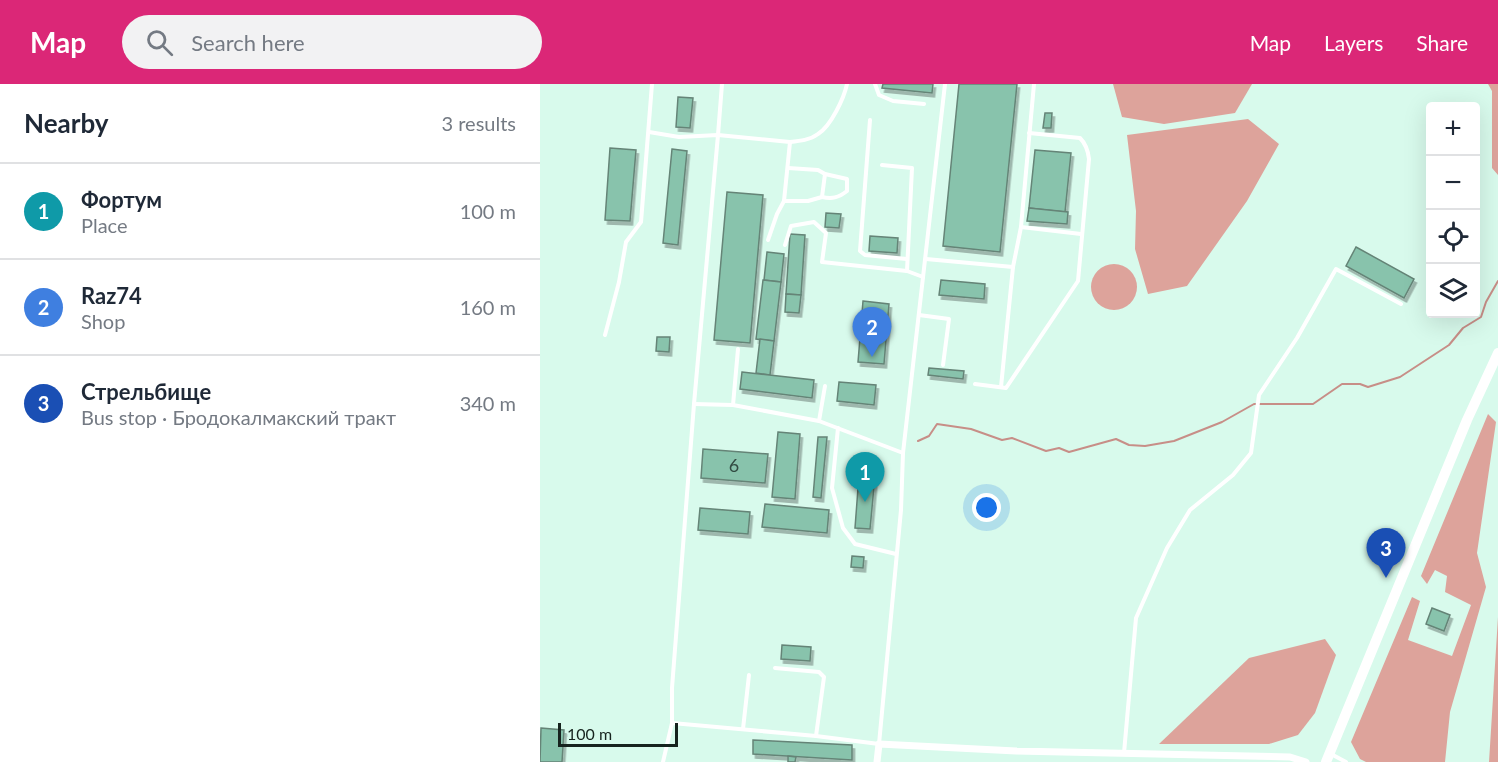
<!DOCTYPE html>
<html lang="en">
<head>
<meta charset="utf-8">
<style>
	:root { --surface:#fff; --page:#f2f2f3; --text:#1f2937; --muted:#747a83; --line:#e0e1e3; --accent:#db2777 }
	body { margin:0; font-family:Lato,sans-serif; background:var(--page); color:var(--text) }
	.controls { position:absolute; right:18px; top:18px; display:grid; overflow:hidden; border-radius:6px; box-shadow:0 6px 24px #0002 }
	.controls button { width:54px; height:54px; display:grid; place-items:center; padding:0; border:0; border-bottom:2px solid var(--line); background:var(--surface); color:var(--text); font:30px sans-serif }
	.scale { position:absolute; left:18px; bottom:15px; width:120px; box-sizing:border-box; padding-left:6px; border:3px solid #16231e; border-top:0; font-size:16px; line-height:21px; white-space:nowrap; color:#16231e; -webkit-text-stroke:4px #d8faec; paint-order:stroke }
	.you { position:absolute; left:447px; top:424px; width:21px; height:21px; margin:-15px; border:4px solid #fff; border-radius:50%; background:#1a73e8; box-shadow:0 0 0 9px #1a73e833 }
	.badge { display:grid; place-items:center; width:39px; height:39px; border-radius:50%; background:var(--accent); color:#fff; font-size:20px; font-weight:700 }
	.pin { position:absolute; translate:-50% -50px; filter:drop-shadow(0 2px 3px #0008) }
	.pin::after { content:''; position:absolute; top:32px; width:21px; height:18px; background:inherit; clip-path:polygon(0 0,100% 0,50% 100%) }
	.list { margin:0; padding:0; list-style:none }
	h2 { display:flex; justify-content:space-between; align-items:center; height:78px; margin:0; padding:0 24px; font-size:26px }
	h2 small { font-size:20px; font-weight:400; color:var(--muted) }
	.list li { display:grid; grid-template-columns:39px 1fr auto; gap:18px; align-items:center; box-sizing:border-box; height:96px; padding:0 24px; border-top:2px solid var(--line) }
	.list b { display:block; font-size:22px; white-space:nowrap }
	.list p { margin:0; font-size:20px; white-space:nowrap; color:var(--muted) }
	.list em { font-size:20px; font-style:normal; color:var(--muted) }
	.icon { flex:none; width:33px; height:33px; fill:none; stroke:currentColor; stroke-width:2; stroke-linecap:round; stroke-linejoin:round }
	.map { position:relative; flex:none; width:958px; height:678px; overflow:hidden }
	header { display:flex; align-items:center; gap:36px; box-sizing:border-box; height:84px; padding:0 30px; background:var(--accent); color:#fff }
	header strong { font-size:28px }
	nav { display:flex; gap:33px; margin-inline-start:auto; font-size:21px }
	.search { width:420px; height:54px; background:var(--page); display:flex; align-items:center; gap:15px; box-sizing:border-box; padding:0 21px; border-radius:33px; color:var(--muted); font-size:22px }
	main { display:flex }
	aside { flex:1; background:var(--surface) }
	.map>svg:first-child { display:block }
	.forest { fill:#dda39b }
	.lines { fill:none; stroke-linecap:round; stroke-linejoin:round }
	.stream { stroke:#c78e87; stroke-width:2 }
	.building { fill:#88c3ac; stroke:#658477; stroke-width:1.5; filter:url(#shadow) }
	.lane { stroke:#fff; stroke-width:4 }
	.street { stroke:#fff; stroke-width:7 }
	.primary { stroke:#fff; stroke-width:10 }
	.labels { text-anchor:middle; stroke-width:4.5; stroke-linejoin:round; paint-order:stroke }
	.number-label { font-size:18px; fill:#324b42 }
</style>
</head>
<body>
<header>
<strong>Map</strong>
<div class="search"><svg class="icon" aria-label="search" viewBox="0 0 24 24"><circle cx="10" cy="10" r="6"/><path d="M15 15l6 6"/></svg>Search here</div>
<nav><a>Map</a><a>Layers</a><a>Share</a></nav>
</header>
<main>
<aside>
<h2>Nearby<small>3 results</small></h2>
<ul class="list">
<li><span class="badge" style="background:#0f9aa8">1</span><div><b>Фортум</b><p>Place</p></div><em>100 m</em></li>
<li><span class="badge" style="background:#3f7fe0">2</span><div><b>Raz74</b><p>Shop</p></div><em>160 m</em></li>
<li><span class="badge" style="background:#1a4fb4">3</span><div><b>Стрельбище</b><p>Bus stop · Бродокалмакский тракт</p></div><em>340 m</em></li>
</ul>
</aside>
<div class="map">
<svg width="958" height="678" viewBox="0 0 958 678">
	<defs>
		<filter id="shadow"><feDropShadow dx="2.5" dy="4" stdDeviation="0" flood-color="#0004"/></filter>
	</defs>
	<rect width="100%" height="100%" fill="#d8faec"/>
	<g class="forest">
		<path d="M 573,0 L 712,0 L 695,29 L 624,40 L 582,33 Z"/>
		<path d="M 948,0 L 958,0 L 958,91 L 952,84 L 952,7 Z"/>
		<path d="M 708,35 L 739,60 L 707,117 L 647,202 L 608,210 L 595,165 L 596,127 L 587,51 Z"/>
		<circle cx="574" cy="203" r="23"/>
		<path d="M 948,330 L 956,338 L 937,469 L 946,503 L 910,628 L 905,678 L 826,678 L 820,675 L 811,658 L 872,513 L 880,517 L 868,556 L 912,572 L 931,521 L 905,508 L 907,492 L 895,486 L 887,500 L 881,492 Z"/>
		<path d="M 958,533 L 958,678 L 949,678 Z"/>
		<path d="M 785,555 L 796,571 L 775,629 L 758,651 L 729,660 L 619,660 L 709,574 Z"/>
	</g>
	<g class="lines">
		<path class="stream" d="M 378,357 L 389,352 L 397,340 L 431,345 L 462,356 L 472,354 L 506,367 L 519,364 L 529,368 L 576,355 L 589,361 L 605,362 L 634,357 L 682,338 L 714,320 L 773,320 L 802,300 L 820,300 L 828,303 L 860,293 L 909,261 L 923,244 L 941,233 L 946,218 L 958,197"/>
	</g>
	<g class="building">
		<path d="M 343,0 L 393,0 L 392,9 L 342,4 Z"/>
		<path d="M 419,0 L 477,0 L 460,168 L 403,162 Z"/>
		<path d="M 138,13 L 153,14 L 150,44 L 136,43 Z"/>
		<path d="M 505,29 L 512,29 L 511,44 L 503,44 Z"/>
		<path d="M 70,64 L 96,66 L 90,137 L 65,136 Z"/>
		<path d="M 132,65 L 147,67 L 138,161 L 123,159 Z"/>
		<path d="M 495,66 L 531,69 L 525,128 L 489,124 Z"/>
		<path d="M 187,108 L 223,111 L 210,259 L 174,256 Z"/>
		<path d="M 489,124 L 528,128 L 527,140 L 487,137 Z"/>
		<path d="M 286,129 L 301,130 L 299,144 L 285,143 Z"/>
		<path d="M 250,150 L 265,151 L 261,211 L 246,210 Z"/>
		<path d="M 330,152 L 358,154 L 357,169 L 329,167 Z"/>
		<path d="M 816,163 L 874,195 L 864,214 L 806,182 Z"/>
		<path d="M 227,168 L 244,170 L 241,198 L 224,196 Z"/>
		<path d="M 223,196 L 241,198 L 234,257 L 216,255 Z"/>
		<path d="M 401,196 L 445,200 L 444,215 L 399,211 Z"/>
		<path d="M 246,210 L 261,211 L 259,229 L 245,228 Z"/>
		<path d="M 323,217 L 349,220 L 344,280 L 318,278 Z"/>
		<path d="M 117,253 L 130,253 L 129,268 L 116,267 Z"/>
		<path d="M 220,255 L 234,257 L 230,291 L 216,289 Z"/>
		<path d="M 389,284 L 424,287 L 423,295 L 388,291 Z"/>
		<path d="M 202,288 L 274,296 L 272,314 L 200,305 Z"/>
		<path d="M 299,298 L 336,301 L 334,321 L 297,317 Z"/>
		<path d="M 238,348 L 260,350 L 255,415 L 232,413 Z"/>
		<path d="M 278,353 L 287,353 L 281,414 L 273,413 Z"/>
		<path d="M 163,365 L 228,370 L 225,399 L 161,394 Z"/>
		<path d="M 319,391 L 335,392 L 330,445 L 315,444 Z"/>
		<path d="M 225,420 L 289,426 L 287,449 L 222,443 Z"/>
		<path d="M 160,424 L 210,428 L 208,450 L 158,446 Z"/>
		<path d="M 312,472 L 324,473 L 323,484 L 311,483 Z"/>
		<path d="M 892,524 L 910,531 L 904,547 L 886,540 Z"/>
		<path d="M 242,561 L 271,563 L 270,577 L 241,575 Z"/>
		<path d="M 1,644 L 24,646 L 22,678 L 0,678 Z"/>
		<path d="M 213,656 L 312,661 L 312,676 L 213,670 Z"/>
		<path d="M 248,672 L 256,673 L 255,678 L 248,678 Z"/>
	</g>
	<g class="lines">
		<g class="lane">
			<path d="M 182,0 L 178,51 L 250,58 C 260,57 270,56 278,50 C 291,42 304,14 307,0"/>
			<path d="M 335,0 L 339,11 L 353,17 L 384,20"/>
			<path d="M 330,36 L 320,167 L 325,171 L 367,175"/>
			<path d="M 109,48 L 139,53 L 178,51 L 154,320 L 132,604 L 132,639 L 123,678"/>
			<path d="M 342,81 L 372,84 L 367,187"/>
			<path d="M 248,84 L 278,86 L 285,90 L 307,95 L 307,107 C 298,114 292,115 282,113"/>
			<path d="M 244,117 L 268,117 L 282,113 L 285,90"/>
			<path d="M 481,143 L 541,150"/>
			<path d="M 228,156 L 237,130 L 244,117 L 250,58"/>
			<path d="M 245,161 L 251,142 L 274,138 L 286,149 L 282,178 L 367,187 L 383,193"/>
			<path d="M 386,175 L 473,183"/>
			<path d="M 379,231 L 409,235 L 403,281"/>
			<path d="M 65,251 L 79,198 L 86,158 L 101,138 L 112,0"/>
			<path d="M 435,300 L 466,304 L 538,197 L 549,75 C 548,66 546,60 540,54 L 489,49"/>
			<path d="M 461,303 L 473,183 L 481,143 L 494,0"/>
			<path d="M 154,320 L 193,321 L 279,337 L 363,369"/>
			<path d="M 193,321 L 198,265"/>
			<path d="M 279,337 L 285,302"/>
			<path d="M 298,344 L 292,404 L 303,444 L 315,460 L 356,470"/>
			<path d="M 235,584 L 279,588 L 284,593 L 276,652"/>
			<path d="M 132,639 L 276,652 L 339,660 L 361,426 L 363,369 L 405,0"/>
			<path d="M 203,645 L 209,591"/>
			<path d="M 584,669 L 596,534 L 627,464 L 650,426 L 693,391 L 711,369 L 719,311 L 757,254 L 796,185 L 861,220"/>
			<path d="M 791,670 L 806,678"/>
		</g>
		<path class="street" d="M 337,678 L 339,660 L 476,667 L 750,673 L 766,678"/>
		<path class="primary" d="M 786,678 L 927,336 L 958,269"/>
	</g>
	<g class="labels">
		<g class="number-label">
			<text x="194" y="388">6</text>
		</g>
	</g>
</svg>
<div class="controls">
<button>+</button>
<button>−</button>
<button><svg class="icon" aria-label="locate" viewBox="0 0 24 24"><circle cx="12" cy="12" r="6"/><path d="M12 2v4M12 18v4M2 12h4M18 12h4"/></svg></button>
<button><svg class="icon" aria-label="layers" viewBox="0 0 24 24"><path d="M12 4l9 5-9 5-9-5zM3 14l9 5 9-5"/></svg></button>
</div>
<div class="scale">100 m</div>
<div class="you"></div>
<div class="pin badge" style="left:325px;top:418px;background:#0f9aa8">1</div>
<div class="pin badge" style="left:332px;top:273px;background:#3f7fe0">2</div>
<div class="pin badge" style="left:846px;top:494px;background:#1a4fb4">3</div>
</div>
</main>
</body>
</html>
